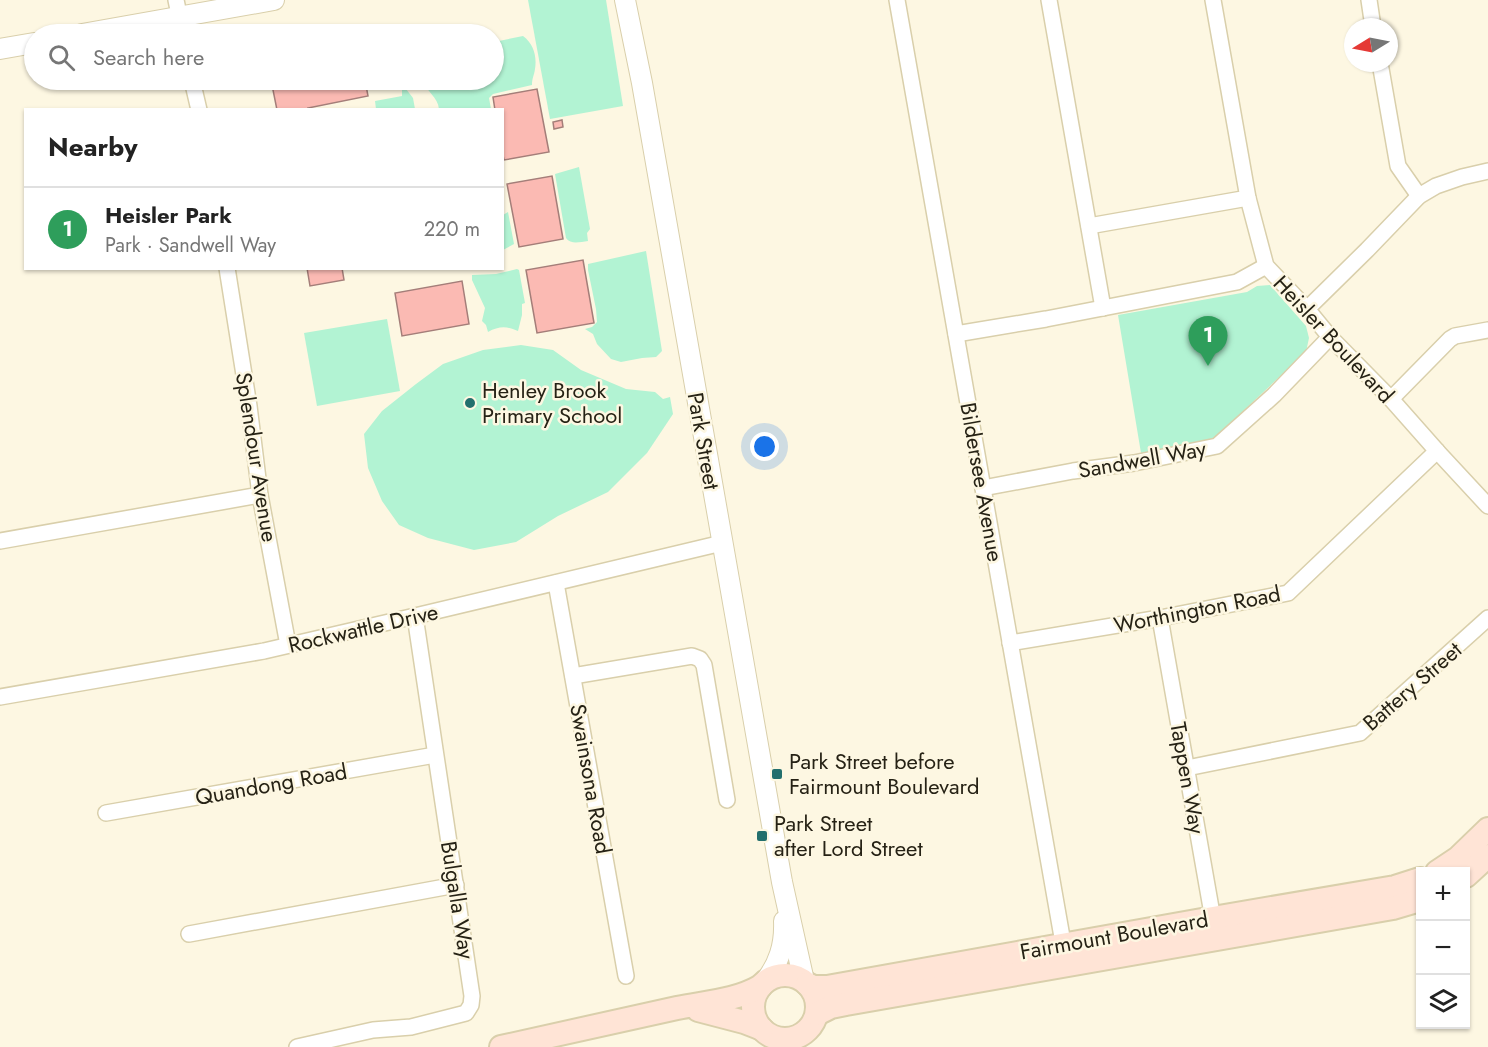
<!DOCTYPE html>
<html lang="en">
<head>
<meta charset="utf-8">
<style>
	:root { --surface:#fff; --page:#f2f2f2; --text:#222; --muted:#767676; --line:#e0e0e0; --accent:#111827 }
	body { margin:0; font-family:Jost,sans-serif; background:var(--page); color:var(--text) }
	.controls { position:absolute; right:18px; bottom:18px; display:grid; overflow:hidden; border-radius:0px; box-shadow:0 2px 4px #0004 }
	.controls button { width:54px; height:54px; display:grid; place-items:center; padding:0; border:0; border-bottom:2px solid var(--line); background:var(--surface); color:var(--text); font:30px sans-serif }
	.compass { position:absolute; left:1344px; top:18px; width:54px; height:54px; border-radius:50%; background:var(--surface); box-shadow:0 2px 4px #0004; rotate:260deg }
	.you { position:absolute; left:765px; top:447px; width:21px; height:21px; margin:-15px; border:4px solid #fff; border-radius:50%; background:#1a73e8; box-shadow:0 0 0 9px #1a73e833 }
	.badge { display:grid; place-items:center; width:39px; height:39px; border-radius:50%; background:var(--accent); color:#fff; font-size:20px; font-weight:700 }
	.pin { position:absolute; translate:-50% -50px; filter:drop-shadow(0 2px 3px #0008) }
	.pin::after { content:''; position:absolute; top:32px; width:21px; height:18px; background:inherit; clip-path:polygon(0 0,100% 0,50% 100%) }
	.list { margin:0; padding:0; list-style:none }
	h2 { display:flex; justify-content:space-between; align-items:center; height:78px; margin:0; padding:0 24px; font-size:26px }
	h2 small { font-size:20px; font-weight:400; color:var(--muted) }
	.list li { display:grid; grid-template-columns:39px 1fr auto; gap:18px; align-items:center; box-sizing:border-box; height:84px; padding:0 24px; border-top:2px solid var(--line) }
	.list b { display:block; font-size:22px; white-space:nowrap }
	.list p { margin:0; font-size:20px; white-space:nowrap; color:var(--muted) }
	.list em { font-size:20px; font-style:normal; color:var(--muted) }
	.icon { flex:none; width:33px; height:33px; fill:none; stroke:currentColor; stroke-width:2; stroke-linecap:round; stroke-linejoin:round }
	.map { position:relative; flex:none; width:1488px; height:1047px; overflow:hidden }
	.search { position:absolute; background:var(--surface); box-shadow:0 2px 4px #0004; left:24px; top:24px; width:480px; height:66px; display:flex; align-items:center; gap:15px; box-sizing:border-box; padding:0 21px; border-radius:33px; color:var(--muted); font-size:22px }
	.panel { position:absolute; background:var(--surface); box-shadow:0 2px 4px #0004; left:24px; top:108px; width:480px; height:162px; border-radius:0px }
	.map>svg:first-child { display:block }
	.green { fill:#b2f3d3 }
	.building { fill:#fbbab3; stroke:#a47e79; stroke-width:1.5 }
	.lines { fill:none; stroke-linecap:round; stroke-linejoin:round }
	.minor-casing { stroke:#d9cfab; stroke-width:18 }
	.tertiary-casing { stroke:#d9cfab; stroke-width:22 }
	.secondary-casing { stroke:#d9cfab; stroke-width:26 }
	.minor { stroke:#fff; stroke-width:15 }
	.tertiary { stroke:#fff; stroke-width:20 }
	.secondary { stroke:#ffe4d6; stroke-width:22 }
	.poi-dot { fill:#236f6d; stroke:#fdf7e2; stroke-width:2 }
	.labels { text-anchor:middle; stroke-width:5; stroke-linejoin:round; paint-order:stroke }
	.street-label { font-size:22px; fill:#262215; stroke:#fdf7e2 }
	.poi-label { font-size:22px; fill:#262215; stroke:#fdf7e2; text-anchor:start }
</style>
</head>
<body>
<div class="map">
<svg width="1488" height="1047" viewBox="0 0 1488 1047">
	<rect width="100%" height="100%" fill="#fdf7e2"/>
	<g class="green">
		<path d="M 528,0 L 606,0 L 623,106 L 550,119 Z"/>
		<path d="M 523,36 C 534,44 537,57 535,69 C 534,76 532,78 532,85 L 493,94 L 489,98 L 491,109 L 439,109 C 438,97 426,91 422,80 L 494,80 L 494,42 Z"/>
		<path d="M 406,89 L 413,98 L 415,109 L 376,109 L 375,101 L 402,96 L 402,90 Z"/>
		<path d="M 579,167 L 590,229 L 587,233 L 588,241 C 580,242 571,245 566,238 L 555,174 Z"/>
		<path d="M 508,212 L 514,244 L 503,250 L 503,215 Z"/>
		<path d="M 646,251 L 662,351 L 656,357 L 642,358 L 621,362 L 611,359 L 597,344 L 593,334 L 585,329 L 592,327 L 597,322 L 596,309 L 588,270 L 588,264 Z"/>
		<path d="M 517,269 L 519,270 L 525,303 L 522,304 L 522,315 L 518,331 C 507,326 499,326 488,332 L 486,325 L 482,321 L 485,308 L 472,280 L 472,275 L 496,274 Z"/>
		<path d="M 1270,285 L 1306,326 L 1309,338 L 1306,352 L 1210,442 L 1141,453 L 1118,315 L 1247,292 L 1257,286 Z"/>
		<path d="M 387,319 L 400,391 L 317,406 L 304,333 Z"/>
		<path d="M 521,345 L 553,350 L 581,370 L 626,389 L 655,392 L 663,399 L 670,397 L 673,414 L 647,453 L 608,492 L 558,516 L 516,542 L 474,550 L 428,538 L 399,525 L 382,501 L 368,468 L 364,434 L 382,411 L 416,384 L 443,364 L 483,350 Z"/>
	</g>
	<g class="building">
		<path d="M 271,80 L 365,80 L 368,96 L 308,108 L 309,110 L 277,110 Z"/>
		<path d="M 537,89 L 549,152 L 504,160 L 502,151 L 502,110 L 495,110 L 493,97 Z"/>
		<path d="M 562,120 L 563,127 L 554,129 L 553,122 Z"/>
		<path d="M 552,176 L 563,239 L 519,247 L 507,184 Z"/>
		<path d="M 583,260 L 594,323 L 537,333 L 526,270 Z"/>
		<path d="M 307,268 L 342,268 L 344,280 L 310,286 Z"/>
		<path d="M 462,281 L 469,324 L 402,336 L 395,293 Z"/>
	</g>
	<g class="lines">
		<defs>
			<g id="minor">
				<path d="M 176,0 L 183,34"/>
				<path d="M 897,0 L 1065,954"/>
				<path d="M 1049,0 L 1103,308"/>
				<path d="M 1213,0 L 1248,198 L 1266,266 L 1307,309 L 1330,337 L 1391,399 L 1437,451 L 1488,506"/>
				<path d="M 1369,0 L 1373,27"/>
				<path d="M 1380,63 L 1398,166 L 1419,196"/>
				<path d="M 192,80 L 199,110"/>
				<path d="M 1089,226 L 1248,198"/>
				<path d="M 227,268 L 249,406 L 260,495 L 288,645"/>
				<path d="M 1307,309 L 1367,250 L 1419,196 L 1436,186 L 1462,177 L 1488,171"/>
				<path d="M 956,334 L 1046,319 L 1237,282 L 1266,266"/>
				<path d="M 1391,399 L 1450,339 L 1455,336 L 1488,330"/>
				<path d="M 983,488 L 1073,471 L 1134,463 L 1217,446 L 1274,395 L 1330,337"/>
				<path d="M 0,541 L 260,495"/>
				<path d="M 556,583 L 626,976"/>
				<path d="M 1160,618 L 1214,925"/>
				<path d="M 1010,643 L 1160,618 L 1288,593 L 1437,451"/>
				<path d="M 573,676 L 692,656 L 700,659 L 704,665 L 727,800"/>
				<path d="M 0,697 L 264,651 L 415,616 L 722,543"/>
				<path d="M 1187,768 L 1360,733 L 1488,618"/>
				<path d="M 106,813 L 435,755"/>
				<path d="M 189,934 L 456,885"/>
				<path d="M 297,1047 L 373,1030 L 411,1027 L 466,1013 L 471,1005 L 472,996 L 415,616"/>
			</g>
			<g id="tertiary">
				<path d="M 625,0 L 642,83 L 782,882 L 804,981"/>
				<path d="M 82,34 L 274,0"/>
				<path d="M 0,49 L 34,43"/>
				<path d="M 764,983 C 779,964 785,945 784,921"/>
			</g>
			<g id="secondary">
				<path d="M 1437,872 L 1458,858 L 1488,829"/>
				<path d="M 1466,876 L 1488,856"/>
				<circle cx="785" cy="1007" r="32"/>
				<path d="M 807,984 L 814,987 L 827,987 L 1213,918 L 1395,887 L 1420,879"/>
				<path d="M 698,1010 L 744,1022 L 762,1029"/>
				<path d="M 817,1014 L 831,1007 L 846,1004 L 1393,908 L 1420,900"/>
				<path d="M 501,1047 C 559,1034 618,1021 677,1008 C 706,1002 735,1001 761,986"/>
			</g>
		</defs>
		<use href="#minor" class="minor-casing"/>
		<use href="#tertiary" class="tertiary-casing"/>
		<use href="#secondary" class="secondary-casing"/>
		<use href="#minor" class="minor"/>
		<use href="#tertiary" class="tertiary"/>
		<use href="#secondary" class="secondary"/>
	</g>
	<g class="poi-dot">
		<circle cx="470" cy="403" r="6"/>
		<rect x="771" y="768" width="12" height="12" rx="3"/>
		<rect x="756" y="830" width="12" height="12" rx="3"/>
	</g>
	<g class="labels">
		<g class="street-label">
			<text transform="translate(1334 339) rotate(47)" y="8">Heisler Boulevard</text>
			<text transform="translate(704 441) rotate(80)" y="8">Park Street</text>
			<text transform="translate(257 457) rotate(81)" y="8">Splendour Avenue</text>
			<text transform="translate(1142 459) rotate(-10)" y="8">Sandwell Way</text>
			<text transform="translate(982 482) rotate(80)" y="8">Bildersee Avenue</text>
			<text transform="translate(1197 609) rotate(-11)" y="8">Worthington Road</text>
			<text transform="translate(363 628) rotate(-13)" y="8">Rockwattle Drive</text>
			<text transform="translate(1412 686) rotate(-41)" y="8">Battery Street</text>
			<text transform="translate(1188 778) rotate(80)" y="8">Tappen Way</text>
			<text transform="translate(591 779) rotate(80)" y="8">Swainsona Road</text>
			<text transform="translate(271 784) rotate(-10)" y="8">Quandong Road</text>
			<text transform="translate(458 900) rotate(81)" y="8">Bulgalla Way</text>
			<text transform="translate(1114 935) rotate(-10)" y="8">Fairmount Boulevard</text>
		</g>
		<g class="poi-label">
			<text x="482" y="398">Henley Brook<tspan x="482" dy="25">Primary School</tspan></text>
			<text x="789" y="769">Park Street before<tspan x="789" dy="25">Fairmount Boulevard</tspan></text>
			<text x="774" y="831">Park Street<tspan x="774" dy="25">after Lord Street</tspan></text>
		</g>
	</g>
</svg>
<div class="controls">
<button>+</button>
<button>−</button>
<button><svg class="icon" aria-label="layers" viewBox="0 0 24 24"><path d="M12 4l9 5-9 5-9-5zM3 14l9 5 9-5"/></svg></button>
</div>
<svg class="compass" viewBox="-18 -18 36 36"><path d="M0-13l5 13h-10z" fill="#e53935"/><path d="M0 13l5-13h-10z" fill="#767676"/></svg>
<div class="you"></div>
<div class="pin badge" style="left:1208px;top:366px;background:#2e9e5b">1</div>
<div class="search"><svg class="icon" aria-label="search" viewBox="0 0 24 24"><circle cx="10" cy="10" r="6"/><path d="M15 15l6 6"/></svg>Search here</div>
<section class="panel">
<h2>Nearby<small></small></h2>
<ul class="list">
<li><span class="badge" style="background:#2e9e5b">1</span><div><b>Heisler Park</b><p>Park · Sandwell Way</p></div><em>220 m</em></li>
</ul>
</section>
</div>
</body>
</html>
